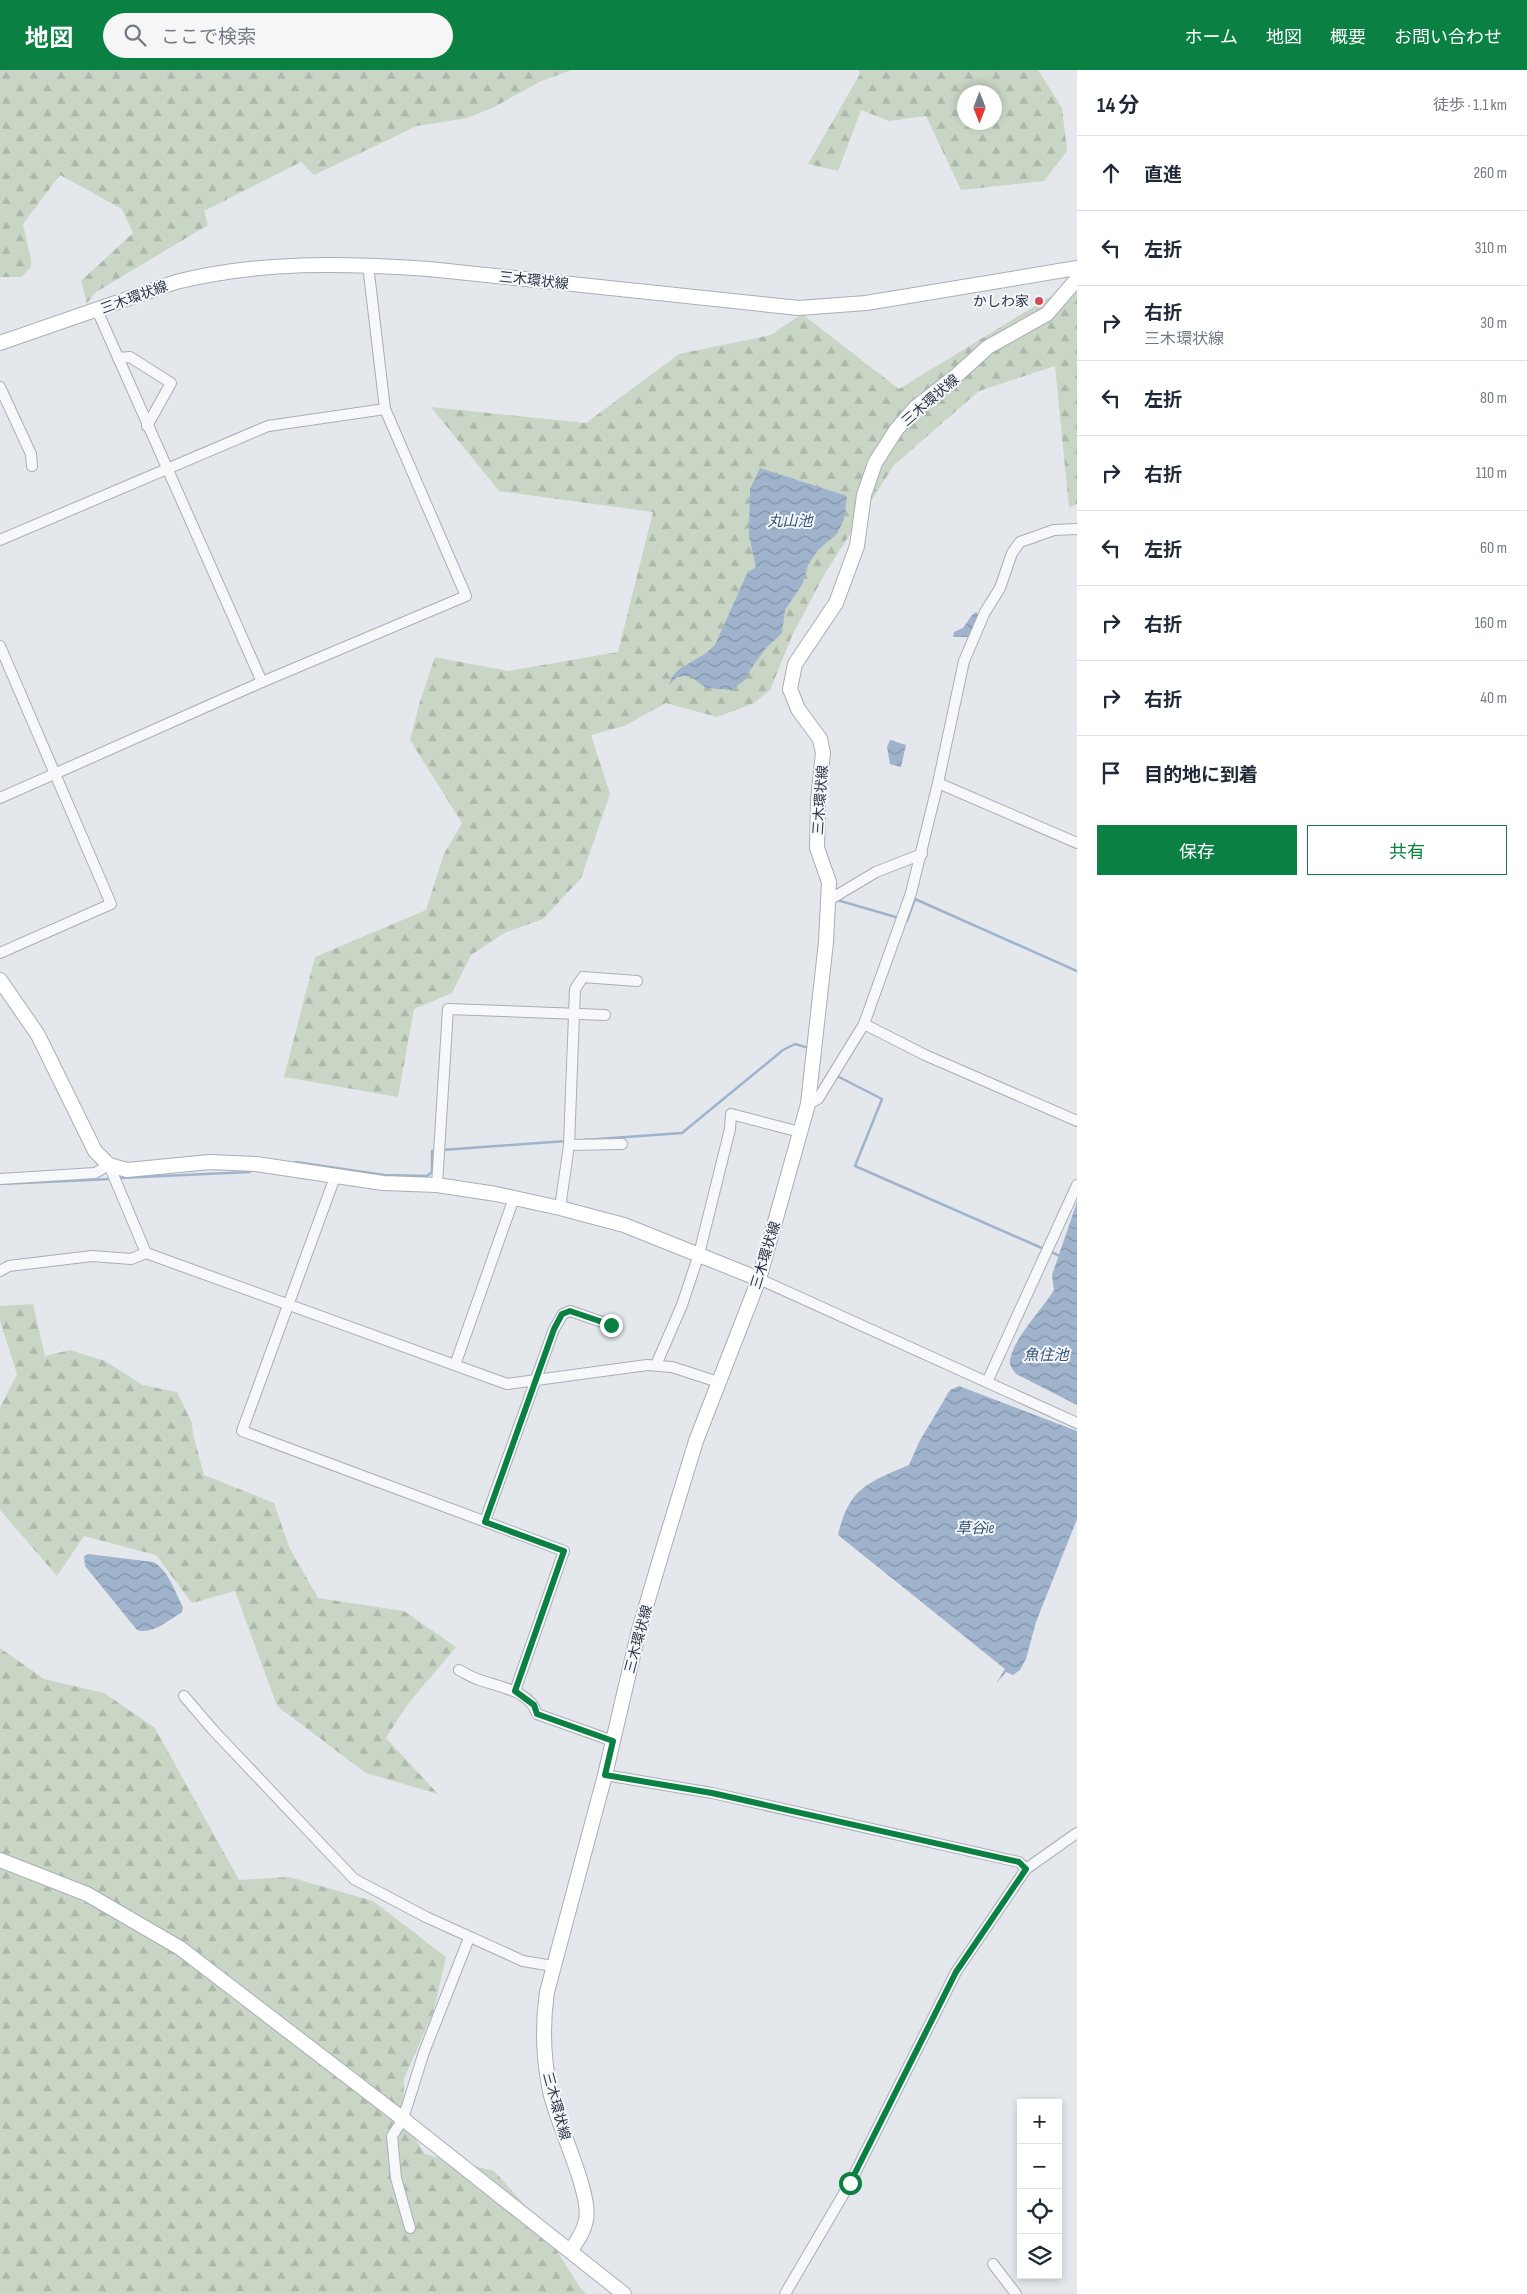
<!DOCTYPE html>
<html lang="ja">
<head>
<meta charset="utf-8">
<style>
	:root { --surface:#fff; --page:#f6f6f7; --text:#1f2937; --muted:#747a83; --line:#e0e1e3; --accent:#0b8043 }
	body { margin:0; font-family:"Sofia Sans Condensed","Noto Sans JP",sans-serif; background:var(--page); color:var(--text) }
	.controls { position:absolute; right:15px; bottom:15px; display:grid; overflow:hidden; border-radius:0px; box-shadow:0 2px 8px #0003 }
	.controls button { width:45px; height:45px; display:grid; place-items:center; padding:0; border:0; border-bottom:1px solid var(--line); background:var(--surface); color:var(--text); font:25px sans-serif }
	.compass { position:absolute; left:957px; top:15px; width:45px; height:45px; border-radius:50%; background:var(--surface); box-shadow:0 2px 8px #0003; rotate:180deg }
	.stop { position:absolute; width:15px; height:15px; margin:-11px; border:4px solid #0b8043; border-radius:50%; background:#fff }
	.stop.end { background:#0b8043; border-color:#fff; box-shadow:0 1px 5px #0008 }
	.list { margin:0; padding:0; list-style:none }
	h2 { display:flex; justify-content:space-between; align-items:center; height:65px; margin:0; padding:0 20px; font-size:21px }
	h2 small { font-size:16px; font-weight:400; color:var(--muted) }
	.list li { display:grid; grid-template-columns:32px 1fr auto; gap:15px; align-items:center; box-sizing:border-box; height:75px; padding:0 20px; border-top:1px solid var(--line) }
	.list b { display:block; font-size:19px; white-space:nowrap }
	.list p { margin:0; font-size:16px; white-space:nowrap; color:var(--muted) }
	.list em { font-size:16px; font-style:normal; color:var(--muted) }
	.actions { display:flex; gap:10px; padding:15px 20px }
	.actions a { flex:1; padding:11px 0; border:1px solid var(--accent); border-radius:0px; text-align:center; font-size:18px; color:var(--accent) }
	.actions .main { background:var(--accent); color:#fff }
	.icon { flex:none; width:28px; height:28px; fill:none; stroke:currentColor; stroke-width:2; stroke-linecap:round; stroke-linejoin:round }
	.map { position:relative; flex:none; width:1077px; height:2224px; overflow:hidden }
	header { display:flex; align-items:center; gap:30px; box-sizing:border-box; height:70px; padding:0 25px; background:var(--accent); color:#fff }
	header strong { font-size:24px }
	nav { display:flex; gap:28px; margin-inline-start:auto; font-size:18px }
	.search { width:350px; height:45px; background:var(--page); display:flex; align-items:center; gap:12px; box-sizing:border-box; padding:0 18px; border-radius:28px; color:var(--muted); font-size:19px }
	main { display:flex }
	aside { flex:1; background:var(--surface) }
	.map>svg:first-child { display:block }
	.forest { fill:url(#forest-firs); fill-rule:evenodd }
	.water { fill:url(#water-waves) }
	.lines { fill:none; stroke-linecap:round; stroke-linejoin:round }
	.stream { stroke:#9fb4cc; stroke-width:2.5 }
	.street-casing { stroke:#a9aeb7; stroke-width:12 }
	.secondary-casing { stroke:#a9aeb7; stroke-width:16 }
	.street { stroke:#f7f8fa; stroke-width:10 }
	.secondary { stroke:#fff; stroke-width:14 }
	.route { stroke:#0b8043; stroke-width:6 }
	.poi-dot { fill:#d1495b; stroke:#f4f6f9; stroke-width:2 }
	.labels { text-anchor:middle; stroke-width:4; stroke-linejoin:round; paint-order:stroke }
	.street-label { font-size:14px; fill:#2b3445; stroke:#f4f6f9 }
	.poi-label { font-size:14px; fill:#2b3445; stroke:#f4f6f9; text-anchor:end }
	.water-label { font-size:15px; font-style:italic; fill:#34527a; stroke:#f4f6f9 }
</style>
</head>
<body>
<header>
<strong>地図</strong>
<div class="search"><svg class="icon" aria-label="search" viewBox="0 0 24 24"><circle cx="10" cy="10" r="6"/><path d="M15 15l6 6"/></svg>ここで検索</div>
<nav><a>ホーム</a><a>地図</a><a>概要</a><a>お問い合わせ</a></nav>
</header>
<main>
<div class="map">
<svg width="1077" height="2224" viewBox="0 0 1077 2224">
	<defs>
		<pattern id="forest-firs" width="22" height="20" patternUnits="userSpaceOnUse" patternTransform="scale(1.25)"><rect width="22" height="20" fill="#c9d6c5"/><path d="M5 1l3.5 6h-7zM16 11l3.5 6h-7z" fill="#adb8ab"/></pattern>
		<pattern id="water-waves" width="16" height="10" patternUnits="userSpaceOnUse" patternTransform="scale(1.25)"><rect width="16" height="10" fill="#9fb4cc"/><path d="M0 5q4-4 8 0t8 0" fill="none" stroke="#8293a7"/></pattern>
	</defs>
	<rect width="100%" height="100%" fill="#e4e7ec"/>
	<g class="forest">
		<path d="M 0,0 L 572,0 L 541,11 L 494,37 L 467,48 L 417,56 L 314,105 L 301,92 L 204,141 L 208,155 L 96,222 L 87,233 L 81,211 L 133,163 L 122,139 L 60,105 L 23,154 L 31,190 L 31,197 L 21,207 L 0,207 Z"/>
		<path d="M 859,0 L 1038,0 L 1062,38 L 1067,81 L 1044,111 L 961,120 L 926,46 L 889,51 L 861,40 L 838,101 L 808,94 L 860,4 ZM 994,22 L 994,52 L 964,52 L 964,22 Z"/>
		<path d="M 1077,220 L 1077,434 L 1069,438 L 1055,296 L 979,321 L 894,395 L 824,505 L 792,566 L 770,620 L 752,634 L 717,647 L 666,633 L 624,656 L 591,665 L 610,724 L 581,808 L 543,849 L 504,863 L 471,885 L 452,923 L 414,939 L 398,1027 L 284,1007 L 315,887 L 426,840 L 444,784 L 462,753 L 410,670 L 420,631 L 435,587 L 508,601 L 618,582 L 653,442 L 499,421 L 431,337 L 586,353 L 679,284 L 771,265 L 802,244 L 899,319 L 1048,228 Z"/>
		<path d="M 33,1234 L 45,1286 L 70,1280 L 105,1291 L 143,1315 L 177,1322 L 192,1353 L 193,1364 L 204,1405 L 274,1433 L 289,1477 L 318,1528 L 404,1541 L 456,1577 L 407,1635 L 386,1668 L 438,1724 L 366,1703 L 277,1636 L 235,1521 L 192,1533 L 156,1485 L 84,1466 L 57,1506 L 0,1440 L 0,1338 L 17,1304 L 0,1251 L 0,1236 Z"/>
		<path d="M 0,1578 L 44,1609 L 104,1623 L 155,1658 L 239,1810 L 289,1807 L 373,1831 L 446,1887 L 434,1940 L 404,2009 L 403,2049 L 425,2084 L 494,2101 L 534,2145 L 581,2219 L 587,2224 L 0,2224 Z"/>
	</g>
	<g class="water">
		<path d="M 760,398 L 847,426 L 844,449 L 837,464 L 818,480 L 808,495 L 803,513 L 785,540 L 782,563 L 766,578 L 748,603 L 746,609 L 732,620 L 706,618 L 691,607 L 685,606 L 677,607 L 669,615 L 672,607 L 679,599 L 705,584 L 715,575 L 745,508 L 748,502 L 756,497 L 749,466 L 750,419 Z"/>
		<path d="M 976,542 L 979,545 L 968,567 L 953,567 L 954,562 L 963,558 L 972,545 Z"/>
		<path d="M 890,670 L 906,675 L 901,697 L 890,694 L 887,677 Z"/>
		<path d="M 1077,1132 L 1077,1335 L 1016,1304 C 1013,1300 1009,1296 1010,1290 C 1014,1267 1042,1240 1054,1220 L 1052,1205 Z"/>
		<path d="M 959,1316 L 1077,1361 L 1077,1449 L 1036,1552 L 1026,1589 L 1020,1600 L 1013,1605 L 1006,1602 L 996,1614 L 1005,1599 L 838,1465 C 849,1418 867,1413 909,1395 L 919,1372 L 950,1320 Z"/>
		<path d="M 88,1484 L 153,1492 C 168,1499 175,1522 183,1537 L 182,1542 C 169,1550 152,1565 137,1560 L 85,1496 L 84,1486 Z"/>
	</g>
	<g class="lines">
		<g class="stream">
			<path d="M 837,830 L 899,848"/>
			<path d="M 904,850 L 907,851 L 915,829 L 1077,901"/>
			<path d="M 837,1006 L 882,1029 L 855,1096 L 1044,1179"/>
			<path d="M 584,1070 L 682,1063 L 783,980 L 795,974 L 809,978"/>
			<path d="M 442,1080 L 566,1071"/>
			<path d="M 296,1092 L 384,1105 L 427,1106 L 432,1102 L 432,1081 L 436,1080"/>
			<path d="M 119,1108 L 250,1102"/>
			<path d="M 0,1114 L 111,1109"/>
			<path d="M 1049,1181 L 1060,1186"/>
		</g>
		<defs>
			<g id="street">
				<path d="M 97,240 L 262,612"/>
				<path d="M 118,288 L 130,287 L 171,313 L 147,356"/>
				<path d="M 0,317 L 31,384 L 32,396"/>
				<path d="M 0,470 L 268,356 L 385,339"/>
				<path d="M 0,576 L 111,834 L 0,883"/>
				<path d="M 938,713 L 1077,773"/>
				<path d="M 0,728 L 262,612 L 466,526 L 385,339 L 368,195"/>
				<path d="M 829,830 L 876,802 L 922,784"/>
				<path d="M 864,954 L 925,985 L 1077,1051"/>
				<path d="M 808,1034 L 818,1029 L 864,954 L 911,823 L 938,713 L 964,591 L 985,542 L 1000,518 L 1012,483 L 1020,472 L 1054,460 L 1077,459"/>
				<path d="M 569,1075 L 622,1074"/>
				<path d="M 335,1107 L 242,1361 L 564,1481 L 515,1621"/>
				<path d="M 0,1109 L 95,1103 L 109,1095 L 146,1183 L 507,1314 L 647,1295 L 672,1297 L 718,1312"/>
				<path d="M 437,1115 L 448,939 L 605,945"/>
				<path d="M 560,1138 L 569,1075 L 575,919 L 583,907 L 637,911"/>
				<path d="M 0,1201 L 9,1196 L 92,1186 L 131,1189 L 146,1183"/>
				<path d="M 759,1209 L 1077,1353"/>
				<path d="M 455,1295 L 514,1128"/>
				<path d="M 656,1295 L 682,1235 L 699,1184 L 730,1059 L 731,1044 L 800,1062"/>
				<path d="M 987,1312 L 1077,1115"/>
				<path d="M 485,1451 L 554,1259 L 563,1244 L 570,1241 L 611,1255"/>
				<path d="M 459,1600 C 465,1603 471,1607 477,1609 C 498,1617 530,1620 537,1644 L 613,1671"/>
				<path d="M 184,1626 L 213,1660 L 354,1809 L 426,1847 L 523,1891 L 553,1896"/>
				<path d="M 605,1705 L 712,1723 L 1019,1792 L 1026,1799"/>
				<path d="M 410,2158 L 396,2108 L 392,2066 L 403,2049 L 424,1982 L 469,1868"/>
				<path d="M 993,2194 L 1016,2224"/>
				<path d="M 785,2224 L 850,2113 L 956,1902 L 1026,1799 L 1077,1763"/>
			</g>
			<g id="secondary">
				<path d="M 0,273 L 176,212 C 260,191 344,193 429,199 L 799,238 L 866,233 L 1077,198"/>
				<path d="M 0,910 L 38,965 L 95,1081 L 109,1095 L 127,1100 L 210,1092 L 256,1094 L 383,1113 L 437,1115 L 496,1124 L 560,1138 L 624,1155 L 759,1209"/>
				<path d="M 0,1790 L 87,1824 L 180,1878 L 403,2049 L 624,2224"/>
				<path d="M 571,2180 C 577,2171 584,2162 586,2150 C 592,2123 556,2052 550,2021 C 543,1987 542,1956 547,1922 L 605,1705 L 639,1560 L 663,1479 L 696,1371 L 759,1209 L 808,1034 L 826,872 L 829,812 L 817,778 L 818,730 L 823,683 L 820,669 L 798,639 L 790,619 L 795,594 L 836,533 L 857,476 L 864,425 L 875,393 L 896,360 L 915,338 L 957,305 L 988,277 L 1047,244 L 1077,209"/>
			</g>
		</defs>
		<use href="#street" class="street-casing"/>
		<use href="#secondary" class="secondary-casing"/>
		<use href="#street" class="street"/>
		<use href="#secondary" class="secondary"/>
	</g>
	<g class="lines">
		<path class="route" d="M 611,1255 L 570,1241 L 562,1244 L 554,1259 L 485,1452 L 564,1481 L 515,1621 L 534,1635 L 537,1644 L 613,1671 L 605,1705 L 712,1723 L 1019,1792 L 1026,1799 L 956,1902 L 850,2113"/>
	</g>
	<circle class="poi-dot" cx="1039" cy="231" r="5"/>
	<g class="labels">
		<g class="street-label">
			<text transform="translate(534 210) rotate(6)" y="5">三木環状線</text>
			<text transform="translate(134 227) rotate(-20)" y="5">三木環状線</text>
			<text transform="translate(930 330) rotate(-41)" y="5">三木環状線</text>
			<text transform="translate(820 730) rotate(-86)" y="5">三木環状線</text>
			<text transform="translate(765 1185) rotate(-73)" y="5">三木環状線</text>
			<text transform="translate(638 1569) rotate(-75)" y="5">三木環状線</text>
			<text transform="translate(557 2036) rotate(75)" y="5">三木環状線</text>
		</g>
		<g class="poi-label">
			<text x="1029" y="236">かしわ家</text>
		</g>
		<g class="water-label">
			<text x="790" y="456">丸山池</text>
			<text x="1046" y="1290">魚住池</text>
			<text x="975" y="1463">草谷ie</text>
		</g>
	</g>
</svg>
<div class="controls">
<button>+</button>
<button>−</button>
<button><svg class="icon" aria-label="locate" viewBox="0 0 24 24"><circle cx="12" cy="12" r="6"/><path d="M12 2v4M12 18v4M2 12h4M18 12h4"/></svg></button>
<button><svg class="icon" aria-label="layers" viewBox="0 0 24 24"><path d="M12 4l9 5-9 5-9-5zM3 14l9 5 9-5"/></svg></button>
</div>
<svg class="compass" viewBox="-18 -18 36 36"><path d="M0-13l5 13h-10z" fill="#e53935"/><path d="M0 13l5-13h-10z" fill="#747a83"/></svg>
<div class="stop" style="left:850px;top:2113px"></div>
<div class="stop end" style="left:611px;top:1255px"></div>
</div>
<aside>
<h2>14 分<small>徒歩 · 1.1 km</small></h2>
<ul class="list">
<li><svg class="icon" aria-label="ahead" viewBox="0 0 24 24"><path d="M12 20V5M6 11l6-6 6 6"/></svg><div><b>直進</b></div><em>260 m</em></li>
<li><svg class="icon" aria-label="left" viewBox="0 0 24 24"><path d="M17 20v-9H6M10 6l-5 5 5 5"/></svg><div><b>左折</b></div><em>310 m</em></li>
<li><svg class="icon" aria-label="right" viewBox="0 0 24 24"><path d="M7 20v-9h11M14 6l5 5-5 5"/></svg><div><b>右折</b><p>三木環状線</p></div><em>30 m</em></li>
<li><svg class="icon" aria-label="left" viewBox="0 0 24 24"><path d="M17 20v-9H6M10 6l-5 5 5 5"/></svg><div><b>左折</b></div><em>80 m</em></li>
<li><svg class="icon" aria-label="right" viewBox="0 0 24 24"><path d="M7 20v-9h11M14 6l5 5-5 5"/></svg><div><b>右折</b></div><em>110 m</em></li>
<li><svg class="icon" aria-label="left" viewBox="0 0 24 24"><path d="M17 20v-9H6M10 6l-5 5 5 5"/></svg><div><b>左折</b></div><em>60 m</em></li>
<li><svg class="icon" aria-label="right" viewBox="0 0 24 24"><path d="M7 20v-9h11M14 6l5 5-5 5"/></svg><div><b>右折</b></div><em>160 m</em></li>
<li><svg class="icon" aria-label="right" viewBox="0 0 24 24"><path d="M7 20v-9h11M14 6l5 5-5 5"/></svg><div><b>右折</b></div><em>40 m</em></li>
<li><svg class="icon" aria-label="arrive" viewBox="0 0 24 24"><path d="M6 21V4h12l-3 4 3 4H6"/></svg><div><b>目的地に到着</b></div></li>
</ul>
<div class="actions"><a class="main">保存</a><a>共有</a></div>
</aside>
</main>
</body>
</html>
